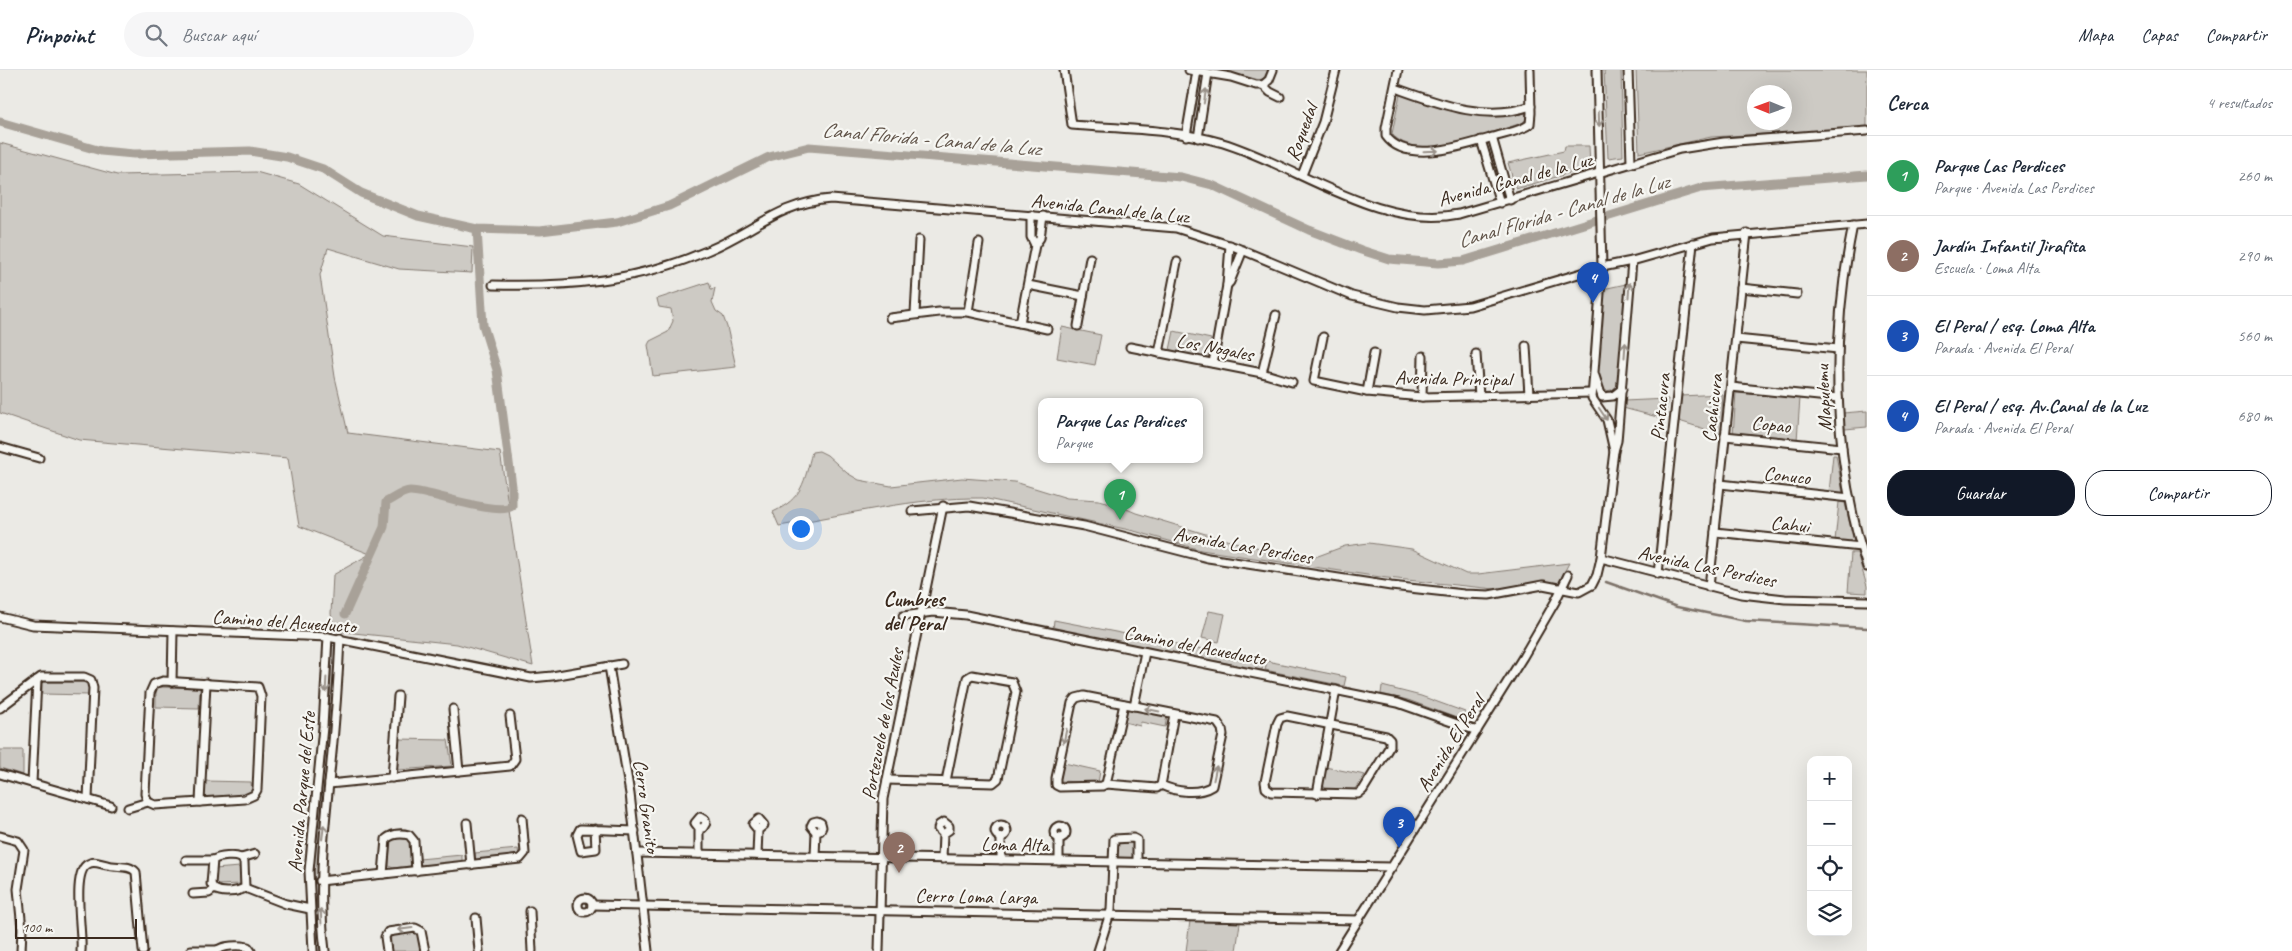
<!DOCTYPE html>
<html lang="es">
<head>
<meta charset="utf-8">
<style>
	:root { --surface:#fff; --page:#f6f6f7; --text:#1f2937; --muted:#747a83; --line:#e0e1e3; --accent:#111827 }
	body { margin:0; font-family:Caveat,sans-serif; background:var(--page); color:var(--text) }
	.controls { position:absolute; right:15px; bottom:15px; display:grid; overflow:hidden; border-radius:10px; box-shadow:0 5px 20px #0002 }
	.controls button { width:45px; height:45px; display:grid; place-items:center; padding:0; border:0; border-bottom:1px solid var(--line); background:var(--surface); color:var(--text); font:25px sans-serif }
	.compass { position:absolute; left:1747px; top:15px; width:45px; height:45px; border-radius:50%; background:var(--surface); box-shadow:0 5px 20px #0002; rotate:271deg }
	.scale { position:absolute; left:15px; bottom:12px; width:122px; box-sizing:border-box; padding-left:5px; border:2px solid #3b2a1e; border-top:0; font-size:14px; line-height:18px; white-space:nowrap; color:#3b2a1e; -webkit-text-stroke:4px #f6f6f2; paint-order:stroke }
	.you { position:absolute; left:800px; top:458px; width:18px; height:18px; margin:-12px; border:4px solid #fff; border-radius:50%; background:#1a73e8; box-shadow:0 0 0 8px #1a73e833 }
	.badge { display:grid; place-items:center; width:32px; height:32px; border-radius:50%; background:var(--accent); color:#fff; font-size:16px; font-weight:700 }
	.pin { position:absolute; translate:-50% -41px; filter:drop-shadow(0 1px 2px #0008) }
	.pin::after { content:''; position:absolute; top:26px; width:18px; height:15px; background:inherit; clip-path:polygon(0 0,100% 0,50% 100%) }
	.popup { position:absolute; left:1038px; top:328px; width:165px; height:65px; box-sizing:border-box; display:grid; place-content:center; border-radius:10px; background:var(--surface); filter:drop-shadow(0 1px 4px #0005); font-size:16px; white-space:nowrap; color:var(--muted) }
	.popup b { font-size:19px; color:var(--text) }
	.popup::after { content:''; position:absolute; left:50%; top:100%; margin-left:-10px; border:10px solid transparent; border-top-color:var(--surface) }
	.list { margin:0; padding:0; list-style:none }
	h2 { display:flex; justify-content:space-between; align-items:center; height:65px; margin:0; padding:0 20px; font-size:21px }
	h2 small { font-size:16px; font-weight:400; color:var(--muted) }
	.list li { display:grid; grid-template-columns:32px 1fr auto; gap:15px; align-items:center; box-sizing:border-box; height:80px; padding:0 20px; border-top:1px solid var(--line) }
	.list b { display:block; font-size:19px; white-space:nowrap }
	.list p { margin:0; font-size:16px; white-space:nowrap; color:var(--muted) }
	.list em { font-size:16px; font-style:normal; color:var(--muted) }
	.actions { display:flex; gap:10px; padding:15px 20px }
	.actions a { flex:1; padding:11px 0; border:1px solid var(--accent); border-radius:20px; text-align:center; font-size:18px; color:var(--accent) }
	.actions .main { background:var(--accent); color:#fff }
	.icon { flex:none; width:28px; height:28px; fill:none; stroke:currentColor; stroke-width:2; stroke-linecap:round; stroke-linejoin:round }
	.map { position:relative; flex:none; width:1867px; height:881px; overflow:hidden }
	header { display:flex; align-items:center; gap:30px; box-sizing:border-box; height:70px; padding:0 25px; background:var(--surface); border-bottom:1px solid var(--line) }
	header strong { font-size:24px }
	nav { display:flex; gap:28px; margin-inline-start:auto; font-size:18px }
	.search { width:350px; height:45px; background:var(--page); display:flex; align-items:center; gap:12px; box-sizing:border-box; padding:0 18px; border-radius:28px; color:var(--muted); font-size:19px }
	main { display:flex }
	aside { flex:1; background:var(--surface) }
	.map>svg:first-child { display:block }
	.green { fill:#cdcac4; stroke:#847a71; fill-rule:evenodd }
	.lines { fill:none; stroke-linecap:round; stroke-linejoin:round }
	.stream { stroke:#7c7167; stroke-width:2.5 }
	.canal { stroke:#a8a198; stroke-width:9 }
	.street-casing { stroke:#3b2a1e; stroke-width:11 }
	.street { stroke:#f6f6f2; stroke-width:7 }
	.oneway { stroke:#989088 }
	.labels { text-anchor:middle; stroke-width:4.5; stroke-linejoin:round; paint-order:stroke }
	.street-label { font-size:20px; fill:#3b2a1e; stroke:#f6f6f2 }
	.water-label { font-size:21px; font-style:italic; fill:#615449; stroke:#f6f6f2 }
	.neighbourhood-label { font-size:21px; font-weight:bold; fill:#3b2a1e; stroke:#f6f6f2 }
</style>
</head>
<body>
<header>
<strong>Pinpoint</strong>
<div class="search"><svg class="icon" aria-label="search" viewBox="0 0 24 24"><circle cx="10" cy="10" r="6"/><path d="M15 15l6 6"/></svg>Buscar aquí</div>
<nav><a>Mapa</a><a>Capas</a><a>Compartir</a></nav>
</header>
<main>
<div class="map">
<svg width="1867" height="881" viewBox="0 0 1867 881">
	<rect width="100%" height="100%" fill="#ebeae5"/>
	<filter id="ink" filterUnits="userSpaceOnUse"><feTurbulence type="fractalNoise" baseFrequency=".02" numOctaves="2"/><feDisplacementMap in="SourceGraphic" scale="10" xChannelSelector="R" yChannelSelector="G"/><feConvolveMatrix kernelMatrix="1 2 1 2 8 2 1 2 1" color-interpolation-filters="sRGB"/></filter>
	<g filter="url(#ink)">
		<g class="green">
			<path d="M 1219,0 L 1268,0 L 1264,8 L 1259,10 Z"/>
			<path d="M 1604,0 L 1621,0 L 1623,86 L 1608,88 Z"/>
			<path d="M 1636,0 L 1867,0 L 1867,58 L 1711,67 L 1639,83 ZM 1754,22 L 1784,22 L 1784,52 L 1754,52 Z"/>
			<path d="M 1400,24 C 1409,26 1416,30 1425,33 C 1459,43 1490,49 1525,42 L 1526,49 L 1522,53 C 1491,62 1417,94 1392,64 Z"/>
			<path d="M 0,73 L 117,105 L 256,102 L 299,114 L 383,166 L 473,177 L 472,203 L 399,199 L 328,178 L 320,205 L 335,307 L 348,363 L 500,382 L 533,596 L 457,574 L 335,561 L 331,544 L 333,505 L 370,484 L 299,456 L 288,388 L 79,370 L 0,343 Z"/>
			<path d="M 1565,76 L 1589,76 L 1590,97 L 1516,119 L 1508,93 L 1564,81 Z"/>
			<path d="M 709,212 L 711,219 L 715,218 L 712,232 L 716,241 L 723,246 L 727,257 L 736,297 L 653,306 L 648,275 L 650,271 L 668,262 L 673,251 L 671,239 L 659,237 L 657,229 Z"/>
			<path d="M 1626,214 L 1619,314 L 1612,320 L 1605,321 L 1601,317 L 1597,302 L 1603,219 Z"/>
			<path d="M 1062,257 L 1101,265 L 1095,295 L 1057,288 Z"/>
			<path d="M 1174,261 L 1211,269 L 1208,288 L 1170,280 Z"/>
			<path d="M 1736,323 L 1800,328 L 1797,370 L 1733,365 Z"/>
			<path d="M 1723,324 L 1721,364 L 1679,351 L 1680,326 Z"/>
			<path d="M 1668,329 L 1665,349 L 1623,338 L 1624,331 Z"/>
			<path d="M 1867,341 L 1867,357 L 1845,359 L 1843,343 Z"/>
			<path d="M 819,381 L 827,385 L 847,403 L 859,410 L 891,416 L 962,408 L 1015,412 L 1067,428 L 1099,430 L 1115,434 L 1136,443 L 1222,469 L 1302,488 L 1318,486 L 1345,476 L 1369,473 L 1412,479 L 1466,504 L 1478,504 L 1569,493 L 1558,514 L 1543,511 L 1495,519 L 1387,508 L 1201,480 L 1134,461 L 983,428 C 915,427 846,445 779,456 L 773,442 C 803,428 804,412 812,382 Z"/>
			<path d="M 1833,385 L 1836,385 L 1843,423 L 1829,422 Z"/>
			<path d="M 1839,432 L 1845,433 L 1854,472 L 1835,471 Z"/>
			<path d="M 1851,483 L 1857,483 L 1867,516 L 1867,523 L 1848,522 Z"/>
			<path d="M 1209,541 L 1225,544 L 1219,572 L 1202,568 Z"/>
			<path d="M 1054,550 L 1264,591 L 1262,600 L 1053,559 Z"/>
			<path d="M 334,575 L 336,577 C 334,605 334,633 331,661 C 323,737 311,804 321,881 L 318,881 C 307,807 320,734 328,661 C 331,633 330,605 332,577 Z"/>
			<path d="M 1267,591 L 1346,607 L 1344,616 L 1265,600 Z"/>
			<path d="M 42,612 L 89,612 L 89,625 L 42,624 Z"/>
			<path d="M 1382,616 L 1421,626 L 1465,642 L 1462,650 L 1408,630 L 1381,624 Z"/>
			<path d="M 156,617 L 200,618 L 199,638 L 156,637 Z"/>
			<path d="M 1127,638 L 1167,646 L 1165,657 L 1141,652 L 1140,656 L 1124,652 Z"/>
			<path d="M 398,669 L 448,670 L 452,696 L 397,700 Z"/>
			<path d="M 0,680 L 23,680 L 23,705 L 0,698 Z"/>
			<path d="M 1064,693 L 1100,701 L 1098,713 L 1060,711 Z"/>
			<path d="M 1325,697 L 1365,705 L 1354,720 L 1326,719 L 1322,714 Z"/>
			<path d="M 205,711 L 251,712 L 252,722 L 248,727 L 206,727 L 204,725 Z"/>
			<path d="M 405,766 L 410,768 L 412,794 L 410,796 L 393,798 L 389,796 L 390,773 L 394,767 Z"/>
			<path d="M 1116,771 L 1136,771 L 1136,788 L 1115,787 Z"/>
			<path d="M 518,779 L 519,786 L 476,792 L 475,783 Z"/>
			<path d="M 462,785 L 462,793 L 419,797 L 419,789 Z"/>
			<path d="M 240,797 L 241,814 L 216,815 L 214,813 L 214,799 Z"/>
			<path d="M 1190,851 L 1240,853 L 1236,881 L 1186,881 Z"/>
			<path d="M 413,861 L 419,865 L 420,881 L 390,881 L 391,865 Z"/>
		</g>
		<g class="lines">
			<path class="stream" d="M 1606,512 L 1677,537 L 1746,551 L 1867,558"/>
			<g class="canal">
				<path d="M 0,52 L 101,81 L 134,84 L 250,81 L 287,87 L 323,99 L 361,123 L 418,146 L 477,159 L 540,161 L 617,152 L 669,136 L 769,87 L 809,77 L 1181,107 L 1212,115 L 1309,160 L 1361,180 L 1389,189 L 1438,193 L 1463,191 L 1701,118 L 1867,105"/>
				<path d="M 345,544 L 384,457 L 386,432 C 392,429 403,421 410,421 C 430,421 498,447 512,436 L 512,416 L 497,300 L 483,255 L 477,159"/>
			</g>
			<defs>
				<g id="street">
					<path d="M 1064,0 L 1072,55 C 1121,59 1174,59 1223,73 C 1298,96 1379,160 1459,144 L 1680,79 L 1724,72 L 1867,61"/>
					<path d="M 1189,0 L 1231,7 L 1256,15 L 1263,15"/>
					<path d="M 1398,0 L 1386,58 L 1386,66 C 1407,96 1469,74 1497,66 C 1507,63 1521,61 1530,54 L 1531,43 L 1530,0"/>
					<path d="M 1597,0 L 1602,197 L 1592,328 L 1607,350 L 1614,381"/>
					<path d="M 1628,0 L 1631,93"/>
					<path d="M 1263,15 L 1270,22 L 1280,27"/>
					<path d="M 1263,15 L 1269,10 L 1273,0"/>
					<path d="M 1395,18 C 1440,34 1485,52 1531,36"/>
					<path d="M 1186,66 L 1197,1"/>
					<path d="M 1492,67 L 1510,130"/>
					<path d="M 1198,68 L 1208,3"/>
					<path d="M 1481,70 L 1500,133"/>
					<path d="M 1302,105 L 1323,52 L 1336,0"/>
					<path d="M 1031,145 L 1031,167 L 1035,175"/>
					<path d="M 1853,155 C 1830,268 1832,387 1867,497"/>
					<path d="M 493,215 C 569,217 639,211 709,180 C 754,161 779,133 831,129 L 1176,158 L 1235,177 L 1352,226 L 1398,237 L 1425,240 L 1470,236 L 1602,197 L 1632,191 L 1713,168 L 1867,154"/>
					<path d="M 1028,215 L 1083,226"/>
					<path d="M 1227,215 L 1230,212 L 1243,180"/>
					<path d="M 1741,218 L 1797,224"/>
					<path d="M 968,242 L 979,173"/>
					<path d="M 915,244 L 919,170"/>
					<path d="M 890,248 L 939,242 L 968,242 L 1047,259"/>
					<path d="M 1020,253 L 1035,175 L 1040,168 L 1043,146"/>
					<path d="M 1078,256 L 1090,188"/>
					<path d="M 1323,267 L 1314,311 L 1367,322 L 1422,327 L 1592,323"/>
					<path d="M 1736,269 L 1838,279"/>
					<path d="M 1526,276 L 1529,325"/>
					<path d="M 1130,277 L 1262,303 L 1292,312"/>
					<path d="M 1159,283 L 1177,192"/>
					<path d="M 1476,284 L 1479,326"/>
					<path d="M 1213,293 L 1227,215 L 1230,175"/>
					<path d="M 1262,303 L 1276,245"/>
					<path d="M 1595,306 L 1602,327 L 1613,326 L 1622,319"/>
					<path d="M 1731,317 L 1838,328"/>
					<path d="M 1367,322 L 1374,283"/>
					<path d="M 1422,327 L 1423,286"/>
					<path d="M 1725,366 L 1842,378"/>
					<path d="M 0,377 L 39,388"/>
					<path d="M 1720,414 L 1850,428"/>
					<path d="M 912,441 L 969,436 L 1084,456 L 1208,488 L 1391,516 L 1464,524 L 1489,525 L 1543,515 L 1579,522 L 1592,515 L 1597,505 L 1601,488 L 1614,381 L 1617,371 L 1632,191"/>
					<path d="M 1715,462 L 1861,477"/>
					<path d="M 1601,488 L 1741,524 L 1785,529 L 1867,531"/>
					<path d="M 1658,504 L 1693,173"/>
					<path d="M 1709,517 L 1747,163"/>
					<path d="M 903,546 L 933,542 L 966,545 L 1398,633 L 1477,661"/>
					<path d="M 0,547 L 33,555 L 328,567 L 531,608 L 552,606 L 622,594"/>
					<path d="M 609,596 L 630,724 L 648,881"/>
					<path d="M 172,612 L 173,561"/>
					<path d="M 1134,636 L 1145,582"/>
					<path d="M 0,638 L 41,607 L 84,607 L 91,610 L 93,618 L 88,729"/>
					<path d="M 453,639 L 459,701"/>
					<path d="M 1287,646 L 1386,666 L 1390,670 L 1390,676 L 1363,720 L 1358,724 L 1271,722 L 1266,718 L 1265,712 L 1277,654 L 1280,648 Z"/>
					<path d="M 0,704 L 111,736"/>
					<path d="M 392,708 L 398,626"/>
					<path d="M 887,710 L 993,713 L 998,709 L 1016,622 L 1012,612 L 972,605 L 967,608 L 946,711"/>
					<path d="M 32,713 L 37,610"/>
					<path d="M 329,714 L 510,696 L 515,689 L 510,646"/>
					<path d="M 1106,714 L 1124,634"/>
					<path d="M 1161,715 C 1176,722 1198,725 1212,716 L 1223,665 L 1222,659 L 1217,652 L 1084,626 L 1076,628 L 1072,633 L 1056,708 L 1056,715 L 1060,717 L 1102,716 L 1106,714 L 1157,718 L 1161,715 L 1162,710 L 1174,644"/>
					<path d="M 1317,724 L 1336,620"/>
					<path d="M 200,732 L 206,613"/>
					<path d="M 128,738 L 148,732 L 155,735 L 245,729 L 254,725 L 257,720 L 261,626 L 258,617 L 163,611 L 154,614 L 150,623 L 145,724 L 148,732"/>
					<path d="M 467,753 L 471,795"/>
					<circle cx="1001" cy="761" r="6"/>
					<circle cx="1060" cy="762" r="6"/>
					<path d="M 595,759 L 596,779 L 581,781 L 577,765 L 580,759 L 582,759 L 635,761"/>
					<path d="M 0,766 L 18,771 L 24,780 L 18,819 L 22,859 L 21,881"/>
					<path d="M 637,783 L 1392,797"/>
					<path d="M 699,784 L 699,758 L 695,753 L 700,747 L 705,750 L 706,753 L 703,758 L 699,758"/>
					<path d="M 757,785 L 758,760 L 753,754 L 759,749 L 764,755 L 758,760"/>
					<path d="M 815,786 L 816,762 L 811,756 L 813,752 L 817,751 L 821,753 L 822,757 L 820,761 L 816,762"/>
					<path d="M 241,788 L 255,784"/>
					<path d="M 942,789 L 943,764 L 938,759 L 939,755 L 944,752 L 949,756 L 949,760 L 943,764"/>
					<path d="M 186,790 L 213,790"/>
					<path d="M 1001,790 L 1001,767"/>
					<path d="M 1059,791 L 1059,768"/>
					<path d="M 383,804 L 386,769 C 392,764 401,763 409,765 L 414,771 L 416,801"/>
					<path d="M 320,811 L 520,789 L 525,783 L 522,748"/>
					<path d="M 214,819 L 211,814 L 213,790 C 220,786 234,785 241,788 L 244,792 L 245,818"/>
					<path d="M 193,824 L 209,823 L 214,819 C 223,824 237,822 245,818 L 286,834 L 310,839"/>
					<circle cx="585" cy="835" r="7"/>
					<path d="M 592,835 L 1359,850"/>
					<path d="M 530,841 L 532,881"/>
					<path d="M 476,848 L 479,881"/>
					<path d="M 191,880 L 217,880"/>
					<path d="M 81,881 C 83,863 71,802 88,794 C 94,790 100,794 107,795 C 117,798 129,794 136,802 L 143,881"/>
					<path d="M 216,881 C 223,875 239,875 248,877 L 251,881"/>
					<path d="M 313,881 L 309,801 L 323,657 L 328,567"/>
					<path d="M 325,881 C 318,824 323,770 329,713 C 334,665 338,617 340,568"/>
					<path d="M 387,881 L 385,867 L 388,862 L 415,858 L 421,861 L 425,881"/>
					<path d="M 879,881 L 883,729 L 943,436"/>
					<path d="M 1098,881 L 1111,840 L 1114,769 L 1133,768 L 1137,770 L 1137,792"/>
					<path d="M 1339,881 L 1523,587 L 1555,532 L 1568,505"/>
				</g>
			</defs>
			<use href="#street" class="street-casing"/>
			<use href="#street" class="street"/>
		</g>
		<defs><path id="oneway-shaft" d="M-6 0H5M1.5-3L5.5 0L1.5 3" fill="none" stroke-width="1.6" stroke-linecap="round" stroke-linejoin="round" transform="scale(1.25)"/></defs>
		<g class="oneway">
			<use href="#oneway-shaft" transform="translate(1205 26) rotate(-81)"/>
			<use href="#oneway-shaft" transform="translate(1599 49) rotate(88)"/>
			<use href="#oneway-shaft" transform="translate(1431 81) rotate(-2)"/>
			<use href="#oneway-shaft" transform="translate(1629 220) rotate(-86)"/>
			<use href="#oneway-shaft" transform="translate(1625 280) rotate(-86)"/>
			<use href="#oneway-shaft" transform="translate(1603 344) rotate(56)"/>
			<use href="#oneway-shaft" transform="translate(326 615) rotate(93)"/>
			<use href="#oneway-shaft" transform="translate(1152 640) rotate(-169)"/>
			<use href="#oneway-shaft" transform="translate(1065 666) rotate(102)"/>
			<use href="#oneway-shaft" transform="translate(1215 703) rotate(-78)"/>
			<use href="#oneway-shaft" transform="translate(323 762) rotate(-83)"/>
			<use href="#oneway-shaft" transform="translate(321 846) rotate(-93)"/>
			<use href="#oneway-shaft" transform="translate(405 859) rotate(173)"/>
		</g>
	</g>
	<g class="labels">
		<g class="street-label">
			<text transform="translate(1301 62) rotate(-70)" y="7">Roquedal</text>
			<text transform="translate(1515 109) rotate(-15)" y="7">Avenida Canal de la Luz</text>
			<text transform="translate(1110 138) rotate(6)" y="7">Avenida Canal de la Luz</text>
			<text transform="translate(1215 277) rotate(11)" y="7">Los Nogales</text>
			<text transform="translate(1453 308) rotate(1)" y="7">Avenida Principal</text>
			<text transform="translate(1823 328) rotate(-93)" y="7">Mapulemu</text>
			<text transform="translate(1660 337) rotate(-84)" y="7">Pintacura</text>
			<text transform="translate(1712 338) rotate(-84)" y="7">Cachicura</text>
			<text transform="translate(1771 354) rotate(6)" y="7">Copao</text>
			<text transform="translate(1787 405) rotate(6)" y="7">Conuco</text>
			<text transform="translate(1790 454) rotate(6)" y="7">Cahui</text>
			<text transform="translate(1243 475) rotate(10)" y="7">Avenida Las Perdices</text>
			<text transform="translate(1707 496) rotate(12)" y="7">Avenida Las Perdices</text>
			<text transform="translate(284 551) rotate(4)" y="7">Camino del Acueducto</text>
			<text transform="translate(1195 575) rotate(11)" y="7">Camino del Acueducto</text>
			<text transform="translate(882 654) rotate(-79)" y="7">Portezuelo de los Azules</text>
			<text transform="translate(1450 673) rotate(-58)" y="7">Avenida El Peral</text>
			<text transform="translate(301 722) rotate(-85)" y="7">Avenida Parque del Este</text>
			<text transform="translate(647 736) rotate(82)" y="7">Cerro Granito</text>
			<text transform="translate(1015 774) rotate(1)" y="7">Loma Alta</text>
			<text transform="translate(976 826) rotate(1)" y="7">Cerro Loma Larga</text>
		</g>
		<g class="water-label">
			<text transform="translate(931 69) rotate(5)" y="7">Canal Florida - Canal de la Luz</text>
			<text transform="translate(1563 141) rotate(-16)" y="7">Canal Florida - Canal de la Luz</text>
		</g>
		<g class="neighbourhood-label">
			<text x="914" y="536">Cumbres<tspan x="914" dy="24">del Peral</tspan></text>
		</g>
	</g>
</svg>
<div class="controls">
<button>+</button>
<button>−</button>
<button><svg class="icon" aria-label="locate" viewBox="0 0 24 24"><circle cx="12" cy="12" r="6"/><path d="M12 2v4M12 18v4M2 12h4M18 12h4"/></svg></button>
<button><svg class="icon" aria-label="layers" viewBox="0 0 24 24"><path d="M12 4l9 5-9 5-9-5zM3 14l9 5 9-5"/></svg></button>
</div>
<svg class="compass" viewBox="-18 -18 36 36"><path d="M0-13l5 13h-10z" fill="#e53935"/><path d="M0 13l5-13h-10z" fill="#747a83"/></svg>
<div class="scale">100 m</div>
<div class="you"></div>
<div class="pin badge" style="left:1120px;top:450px;background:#2e9e5b">1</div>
<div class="popup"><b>Parque Las Perdices</b>Parque</div>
<div class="pin badge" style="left:899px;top:803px;background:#8d6e63">2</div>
<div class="pin badge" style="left:1399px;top:778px;background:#1a4fb4">3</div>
<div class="pin badge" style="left:1593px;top:233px;background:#1a4fb4">4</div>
</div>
<aside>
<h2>Cerca<small>4 resultados</small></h2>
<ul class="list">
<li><span class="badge" style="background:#2e9e5b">1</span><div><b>Parque Las Perdices</b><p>Parque · Avenida Las Perdices</p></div><em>260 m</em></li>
<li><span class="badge" style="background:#8d6e63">2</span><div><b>Jardín Infantil Jirafita</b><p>Escuela · Loma Alta</p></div><em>290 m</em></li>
<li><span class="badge" style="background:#1a4fb4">3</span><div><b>El Peral / esq. Loma Alta</b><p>Parada · Avenida El Peral</p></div><em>560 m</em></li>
<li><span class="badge" style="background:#1a4fb4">4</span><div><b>El Peral / esq. Av.Canal de la Luz</b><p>Parada · Avenida El Peral</p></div><em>680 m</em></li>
</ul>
<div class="actions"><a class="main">Guardar</a><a>Compartir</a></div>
</aside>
</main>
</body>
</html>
